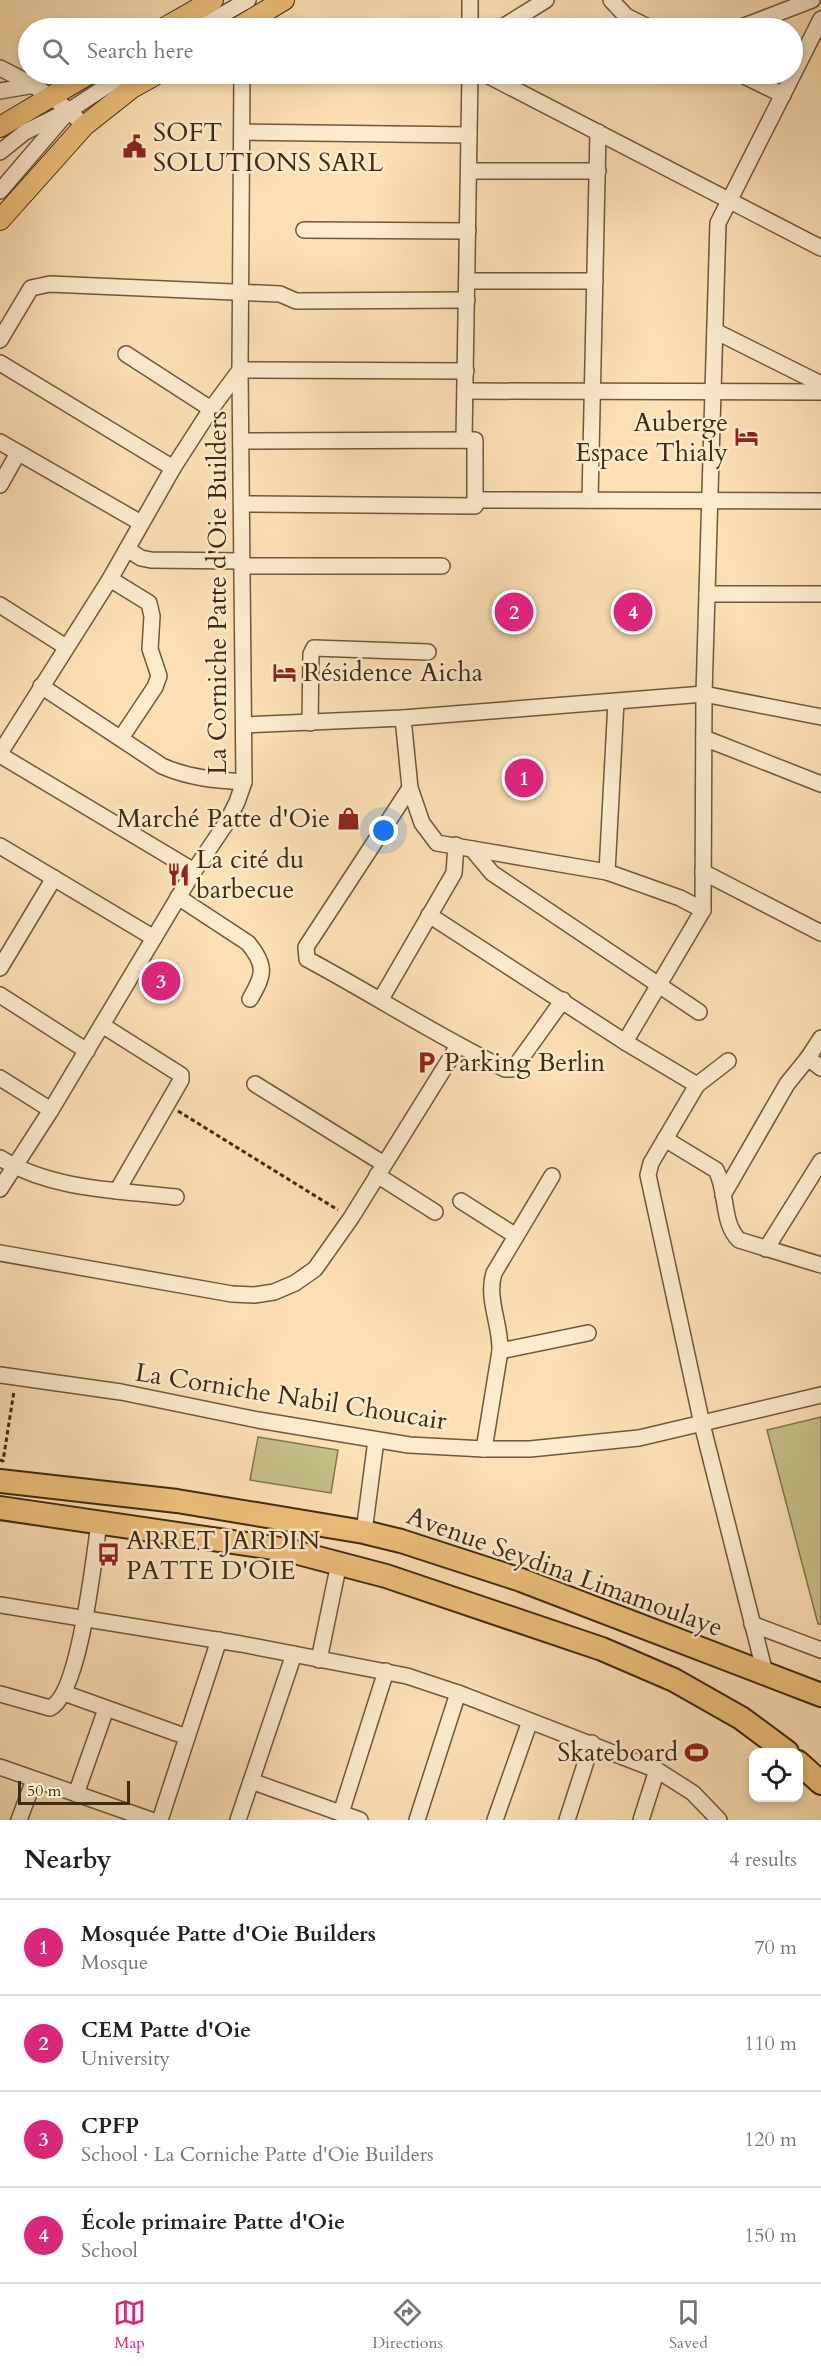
<!DOCTYPE html>
<html lang="en">
<head>
<meta charset="utf-8">
<style>
	:root { --surface:#fff; --page:#f2f2f2; --text:#202124; --muted:#757577; --line:#e0e0e0; --accent:#db2777 }
	body { margin:0; font-family:Cardo,serif; background:var(--page); color:var(--text) }
	.controls { position:absolute; right:18px; bottom:18px; display:grid; overflow:hidden; border-radius:12px; box-shadow:0 3px 9px #0003 }
	.controls button { width:54px; height:54px; display:grid; place-items:center; padding:0; border:0; border-bottom:2px solid var(--line); background:var(--surface); color:var(--text); font:30px sans-serif }
	.scale { position:absolute; left:18px; bottom:15px; width:112px; box-sizing:border-box; padding-left:6px; border:3px solid #402a10; border-top:0; font-size:16px; line-height:21px; white-space:nowrap; color:#402a10; -webkit-text-stroke:4px #fdebce; paint-order:stroke }
	.you { position:absolute; left:384px; top:831px; width:21px; height:21px; margin:-15px; border:4px solid #fff; border-radius:50%; background:#1a73e8; box-shadow:0 0 0 9px #1a73e833 }
	.badge { display:grid; place-items:center; width:39px; height:39px; border-radius:50%; background:var(--accent); color:#fff; font-size:20px; font-weight:700 }
	.pin { position:absolute; translate:-50% -50%; border:3px solid #fff; box-shadow:0 2px 6px #0006 }
	.list { margin:0; padding:0; list-style:none }
	h2 { display:flex; justify-content:space-between; align-items:center; height:78px; margin:0; padding:0 24px; font-size:26px }
	h2 small { font-size:20px; font-weight:400; color:var(--muted) }
	.list li { display:grid; grid-template-columns:39px 1fr auto; gap:18px; align-items:center; box-sizing:border-box; height:96px; padding:0 24px; border-top:2px solid var(--line) }
	.list b { display:block; font-size:22px; white-space:nowrap }
	.list p { margin:0; font-size:20px; white-space:nowrap; color:var(--muted) }
	.list em { font-size:20px; font-style:normal; color:var(--muted) }
	.icon { flex:none; width:33px; height:33px; fill:none; stroke:currentColor; stroke-width:2; stroke-linecap:round; stroke-linejoin:round }
	.map { position:relative; flex:none; width:821px; height:1820px; overflow:hidden }
	.search { position:absolute; background:var(--surface); box-shadow:0 3px 9px #0003; left:18px; right:18px; top:18px; height:66px; display:flex; align-items:center; gap:15px; box-sizing:border-box; padding:0 21px; border-radius:33px; color:var(--muted); font-size:22px }
	.sheet { height:462px; background:var(--surface) }
	nav { display:flex; justify-content:space-around; align-items:center; box-sizing:border-box; height:84px; border-top:2px solid var(--line); background:var(--surface); font-size:16px; color:var(--muted) }
	nav a { display:grid; justify-items:center; gap:3px }
	nav .on { color:var(--accent) }
	.map>svg:first-child { display:block }
	.green { fill:#c6c088; stroke:#83754c; stroke-width:1.5 }
	.lines { fill:none; stroke-linecap:round; stroke-linejoin:round }
	.minor-casing { stroke:#6f5839; stroke-width:18 }
	.major-casing { stroke:#402a10; stroke-width:22 }
	.highway-casing { stroke:#402a10; stroke-width:26 }
	.path { stroke:#402a10; stroke-width:3; stroke-dasharray:4.5 3; stroke-linecap:butt }
	.minor { stroke:#fdebce; stroke-width:15 }
	.major { stroke:#eec07a; stroke-width:20 }
	.highway { stroke:#eec07a; stroke-width:22 }
	.labels { text-anchor:middle; stroke-width:5; stroke-linejoin:round; paint-order:stroke }
	.poi-label { font-size:26px; fill:#402a10; stroke:#fdebce; text-anchor:start }
	.street-label { font-size:26px; fill:#402a10; stroke:#fdebce }
</style>
</head>
<body>
<div class="map">
<svg width="821" height="1820" viewBox="0 0 821 1820">
	<rect width="100%" height="100%" fill="#fce0b4"/>
	<filter id="stains"><feTurbulence type="fractalNoise" baseFrequency=".00333" numOctaves="4"/><feColorMatrix values="0 0 0 0 .2 0 0 0 0 .09 0 0 0 0 .02 0 0 0 .5 -.17"/></filter>
	<radialGradient id="worn" r=".72"><stop offset=".6" stop-color="#630" stop-opacity="0"/><stop offset="1" stop-color="#630" stop-opacity=".3"/></radialGradient>
	<g class="green">
		<path d="M 821,1417 L 821,1624 L 818,1624 L 767,1430 Z"/>
		<path d="M 258,1437 L 338,1450 L 331,1493 L 250,1480 Z"/>
	</g>
	<g class="lines">
		<defs>
			<g id="minor">
				<path d="M 470,0 L 470,28"/>
				<path d="M 611,0 L 626,16 L 650,28"/>
				<path d="M 199,28 L 248,0"/>
				<path d="M 501,28 L 546,0"/>
				<path d="M 739,28 L 812,0"/>
				<path d="M 0,68 C 32,84 60,99 84,126"/>
				<path d="M 485,74 L 821,248"/>
				<path d="M 740,74 L 783,95"/>
				<path d="M 0,91 L 35,85"/>
				<path d="M 243,132 L 469,135"/>
				<path d="M 0,152 L 25,132 L 70,110 L 125,74"/>
				<path d="M 469,171 L 598,171"/>
				<path d="M 0,191 L 66,114"/>
				<path d="M 304,230 L 468,231"/>
				<path d="M 467,281 L 595,281"/>
				<path d="M 715,331 L 821,384"/>
				<path d="M 0,340 L 31,288 L 50,284 L 280,294 L 296,301 L 467,300"/>
				<path d="M 126,354 L 211,409"/>
				<path d="M 0,363 L 173,468"/>
				<path d="M 465,391 L 821,392"/>
				<path d="M 464,440 L 470,74"/>
				<path d="M 241,441 L 475,440 L 475,506 L 242,504"/>
				<path d="M 0,442 L 141,523"/>
				<path d="M 0,485 L 18,453"/>
				<path d="M 475,500 L 821,501"/>
				<path d="M 590,500 L 598,132"/>
				<path d="M 127,549 L 141,558 L 151,560 L 242,561"/>
				<path d="M 242,566 L 442,566"/>
				<path d="M 110,579 L 149,603 L 152,616 L 150,649 L 159,676 L 155,687 L 121,738"/>
				<path d="M 707,594 L 821,594"/>
				<path d="M 0,605 L 66,647"/>
				<path d="M 41,686 L 162,766 C 189,778 215,780 244,782"/>
				<path d="M 403,718 L 410,788 L 422,823 L 437,843 L 607,872 L 680,898 L 703,910"/>
				<path d="M 310,723 L 311,654 L 314,648 L 428,652"/>
				<path d="M 244,725 L 403,718 L 704,694 L 821,717"/>
				<path d="M 704,738 L 821,784"/>
				<path d="M 0,753 L 110,579 L 173,468 L 211,409 L 240,370 L 466,371"/>
				<path d="M 0,755 L 194,871"/>
				<path d="M 410,788 L 306,947 L 307,959 C 374,995 437,1036 505,1069 L 512,1069 L 517,1064 L 563,1000"/>
				<path d="M 0,846 L 154,938"/>
				<path d="M 472,849 L 492,873 L 699,1012"/>
				<path d="M 607,872 L 616,702"/>
				<path d="M 703,872 L 821,933"/>
				<path d="M 178,897 L 248,943 C 267,966 264,975 250,999"/>
				<path d="M 429,915 L 625,1042 L 697,1085"/>
				<path d="M 0,968 L 54,878"/>
				<path d="M 0,995 L 87,1051"/>
				<path d="M 381,999 L 454,873 L 456,845"/>
				<path d="M 102,1025 L 181,1075 L 181,1080 L 117,1191"/>
				<path d="M 821,1038 L 808,1058 L 821,1068"/>
				<path d="M 625,1042 L 703,910 L 704,694 L 718,223 L 821,19"/>
				<path d="M 728,1061 L 697,1085 L 651,1163 L 648,1175 L 702,1424 L 765,1673"/>
				<path d="M 0,1078 L 51,1110"/>
				<path d="M 255,1084 L 384,1164"/>
				<path d="M 665,1139 L 716,1170 C 728,1192 721,1222 739,1240 L 821,1265"/>
				<path d="M 0,1158 C 52,1190 116,1190 176,1197"/>
				<path d="M 377,1175 L 435,1212"/>
				<path d="M 0,1189 L 51,1110 L 194,871 L 227,822 L 237,802 L 244,782 L 240,370 L 242,74"/>
				<path d="M 723,1195 L 787,1084 L 808,1058"/>
				<path d="M 461,1201 L 516,1236"/>
				<path d="M 766,1249 L 821,1161"/>
				<path d="M 0,1253 L 232,1294 L 254,1295 L 274,1292 L 295,1283 L 315,1269 L 351,1218 L 458,1046"/>
				<path d="M 500,1351 L 588,1333"/>
				<path d="M 0,1375 L 121,1392 L 258,1420 L 409,1445 L 484,1449 L 530,1449 L 639,1438 L 821,1395"/>
				<path d="M 484,1449 L 500,1351 C 501,1325 486,1298 494,1273 L 552,1176"/>
				<path d="M 364,1532 L 376,1440"/>
				<path d="M 0,1605 L 241,1644 L 407,1676 L 458,1693 L 657,1770 L 693,1793 L 719,1820"/>
				<path d="M 752,1624 L 821,1650"/>
				<path d="M 319,1660 L 339,1563"/>
				<path d="M 64,1693 L 187,1737"/>
				<path d="M 0,1694 L 50,1708 C 80,1695 94,1557 99,1523"/>
				<path d="M 0,1767 L 151,1820"/>
				<path d="M 251,1781 L 360,1820"/>
				<path d="M 76,1794 L 106,1709"/>
				<path d="M 341,1813 L 386,1671"/>
				<path d="M 19,1820 L 34,1780"/>
				<path d="M 160,1820 L 219,1640"/>
				<path d="M 238,1820 L 294,1654"/>
				<path d="M 417,1820 L 458,1693"/>
				<path d="M 495,1820 L 530,1721"/>
				<path d="M 567,1820 L 592,1743"/>
				<path d="M 641,1820 L 657,1770"/>
			</g>
			<g id="major">
				<path d="M 164,28 L 213,0"/>
				<path d="M 237,28 L 284,0"/>
				<path d="M 0,127 L 89,74"/>
				<path d="M 0,220 L 84,126 L 132,88 L 157,74"/>
			</g>
			<g id="highway">
				<path d="M 0,1481 L 177,1501 L 364,1532 L 401,1541 L 521,1580 L 821,1695"/>
				<path d="M 0,1508 L 287,1550 L 386,1576 L 602,1649 L 674,1680 L 741,1718 L 787,1752"/>
				<path d="M 798,1762 L 821,1783"/>
			</g>
		</defs>
		<use href="#minor" class="minor-casing"/>
		<use href="#major" class="major-casing"/>
		<use href="#highway" class="highway-casing"/>
		<g class="path">
			<path d="M 178,1111 L 338,1210"/>
			<path d="M 0,1460 L 3,1461 L 14,1391"/>
		</g>
		<use href="#minor" class="minor"/>
		<use href="#major" class="major"/>
		<use href="#highway" class="highway"/>
	</g>
	<defs>
		<symbol id="civic-bare" viewBox="-9 -9 18 18"><path d="M-.6-6.5H3V-4.5H.6V-3L4-1V1h2V6H-6V1h2V-1L-.6-3ZM-1.2 2.5V6h2.4V2.5Z" fill="#8f2418" stroke="#fdebce" stroke-width="2.5" paint-order="stroke"/></symbol>
		<symbol id="hotel-bare" viewBox="-9 -9 18 18"><path d="M-6-4.5h1.5V1H6V5H4.5V3h-9V5H-6ZM-4 0a1.8 1.8 0 1 1 3.6 0ZM.5 0V-2.5h3Q6-2.5 6 0Z" fill="#8f2418" stroke="#fdebce" stroke-width="2.5" paint-order="stroke"/></symbol>
		<symbol id="shop-bare" viewBox="-9 -9 18 18"><path d="M-5-2.5h2.3a2.7 3.5 0 0 1 5.4 0H5L5.5 6h-11ZM-1.5-2.5h3a1.5 2.3 0 0 0-3 0Z" fill="#8f2418" stroke="#fdebce" stroke-width="2.5" paint-order="stroke"/></symbol>
		<symbol id="restaurant-bare" viewBox="-9 -9 18 18"><path d="M-5-6h1v4h1v-4h1v4h1v-4h1v5L-1.5 .5V6h-2V.5L-5-1ZM5-6V6H3V1.5H1.5Q1.5-4 5-6Z" fill="#8f2418" stroke="#fdebce" stroke-width="2.5" paint-order="stroke"/></symbol>
		<symbol id="parking-bare" viewBox="-9 -9 18 18"><path d="M-3.5-5.5H1a3.5 3.5 0 0 1 0 7H-1V5.5H-3.5ZM-1-3.4V-.6H.8a1.4 1.4 0 0 0 0-2.8Z" fill="#8f2418" stroke="#fdebce" stroke-width="2.5" paint-order="stroke"/></symbol>
		<symbol id="bus-bare" viewBox="-9 -9 18 18"><path d="M-5-6H5V4H4V6H2V4H-2V6H-4V4H-5ZM-3.5-4V0h7V-4ZM-3.5 1.2v1.5H-2V1.2ZM2 1.2v1.5H3.5V1.2Z" fill="#8f2418" stroke="#fdebce" stroke-width="2.5" paint-order="stroke"/></symbol>
		<symbol id="stadium-bare" viewBox="-9 -9 18 18"><path d="M0-5a6.5 5 0 1 0 0 10a6.5 5 0 1 0 0-10ZM-3.5-1.8h7v3.6h-7Z" fill="#8f2418" stroke="#fdebce" stroke-width="2.5" paint-order="stroke"/></symbol>
	</defs>
	<g fill-rule="evenodd">
		<use href="#civic-bare" x="118" y="130" width="33" height="33"/>
		<use href="#hotel-bare" x="730" y="420" width="33" height="33"/>
		<use href="#hotel-bare" x="268" y="656" width="33" height="33"/>
		<use href="#shop-bare" x="332" y="802" width="33" height="33"/>
		<use href="#restaurant-bare" x="162" y="858" width="33" height="33"/>
		<use href="#parking-bare" x="410" y="1046" width="33" height="33"/>
		<use href="#bus-bare" x="92" y="1538" width="33" height="33"/>
		<use href="#stadium-bare" x="680" y="1736" width="33" height="33"/>
	</g>
	<g class="labels">
		<g class="poi-label">
			<text x="153" y="141">SOFT<tspan x="153" dy="30">SOLUTIONS SARL</tspan></text>
			<text x="728" y="431" text-anchor="end">Auberge<tspan x="728" dy="30">Espace Thialy</tspan></text>
			<text x="303" y="681">Résidence Aicha</text>
			<text x="330" y="827" text-anchor="end">Marché Patte d'Oie</text>
			<text x="196" y="868">La cité du<tspan x="196" dy="30">barbecue</tspan></text>
			<text x="444" y="1071">Parking Berlin</text>
			<text x="126" y="1549">ARRET JARDIN<tspan x="126" dy="30">PATTE D'OIE</tspan></text>
			<text x="678" y="1761" text-anchor="end">Skateboard</text>
		</g>
		<g class="street-label">
			<text transform="translate(217 593) rotate(-90)" y="9">La Corniche Patte d'Oie Builders</text>
			<text transform="translate(291 1396) rotate(9)" y="9">La Corniche Nabil Choucair</text>
			<text transform="translate(565 1571) rotate(20)" y="9">Avenue Seydina Limamoulaye</text>
		</g>
	</g>
	<rect width="100%" height="100%" filter="url(#stains)"/>
	<rect width="100%" height="100%" fill="url(#worn)"/>
</svg>
<div class="controls">
<button><svg class="icon" aria-label="locate" viewBox="0 0 24 24"><circle cx="12" cy="12" r="6"/><path d="M12 2v4M12 18v4M2 12h4M18 12h4"/></svg></button>
</div>
<div class="scale">50 m</div>
<div class="you"></div>
<div class="pin badge" style="left:524px;top:778px">1</div>
<div class="pin badge" style="left:514px;top:612px">2</div>
<div class="pin badge" style="left:161px;top:981px">3</div>
<div class="pin badge" style="left:633px;top:612px">4</div>
<div class="search"><svg class="icon" aria-label="search" viewBox="0 0 24 24"><circle cx="10" cy="10" r="6"/><path d="M15 15l6 6"/></svg>Search here</div>
</div>
<section class="sheet">
<h2>Nearby<small>4 results</small></h2>
<ul class="list">
<li><span class="badge">1</span><div><b>Mosquée Patte d'Oie Builders</b><p>Mosque</p></div><em>70 m</em></li>
<li><span class="badge">2</span><div><b>CEM Patte d'Oie</b><p>University</p></div><em>110 m</em></li>
<li><span class="badge">3</span><div><b>CPFP</b><p>School · La Corniche Patte d'Oie Builders</p></div><em>120 m</em></li>
<li><span class="badge">4</span><div><b>École primaire Patte d'Oie</b><p>School</p></div><em>150 m</em></li>
</ul>
</section>
<nav>
<a class="on"><svg class="icon" aria-label="map" viewBox="0 0 24 24"><path d="M3 6l6-2 6 2 6-2v14l-6 2-6-2-6 2zM9 4v14M15 6v14"/></svg>Map</a>
<a><svg class="icon" aria-label="directions" viewBox="0 0 24 24"><path d="M12 3l9 9-9 9-9-9zM9 14v-3h6M13 9l2 2-2 2"/></svg>Directions</a>
<a><svg class="icon" aria-label="saved" viewBox="0 0 24 24"><path d="M7 4h10v16l-5-4-5 4z"/></svg>Saved</a>
</nav>
</body>
</html>
